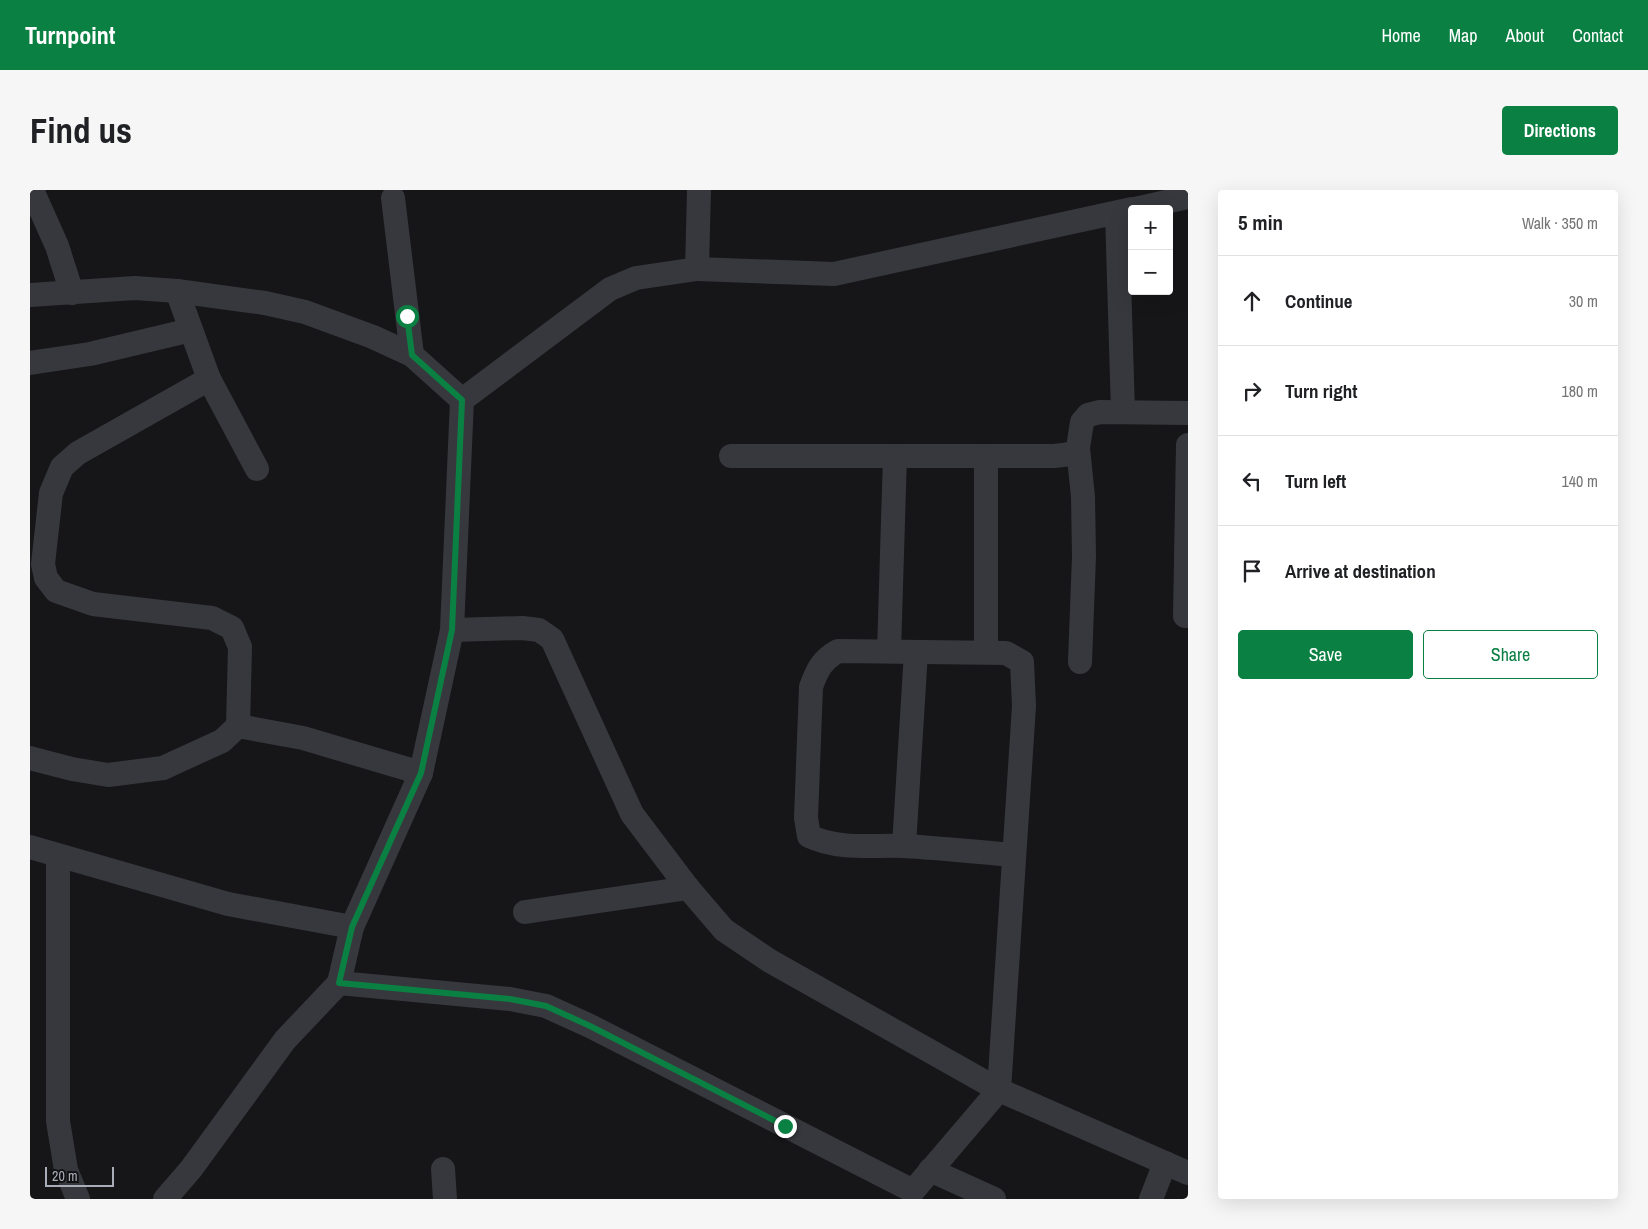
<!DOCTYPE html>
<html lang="en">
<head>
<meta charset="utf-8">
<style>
	:root { --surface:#fff; --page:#f6f6f6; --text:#202124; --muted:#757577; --line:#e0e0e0; --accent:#0b8043 }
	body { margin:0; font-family:"Archivo Narrow",sans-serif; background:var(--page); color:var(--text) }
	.controls { position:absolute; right:15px; top:15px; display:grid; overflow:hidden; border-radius:5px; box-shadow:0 5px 20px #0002 }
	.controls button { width:45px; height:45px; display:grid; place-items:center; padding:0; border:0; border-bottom:1px solid var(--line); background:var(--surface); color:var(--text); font:25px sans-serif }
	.scale { position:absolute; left:15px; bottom:12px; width:69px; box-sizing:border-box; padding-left:5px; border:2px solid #a8adb8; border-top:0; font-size:14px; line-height:18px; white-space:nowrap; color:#a8adb8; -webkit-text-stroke:4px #111113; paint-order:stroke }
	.stop { position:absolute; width:15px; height:15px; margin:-11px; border:4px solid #0b8043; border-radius:50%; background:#fff }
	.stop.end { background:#0b8043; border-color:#fff; box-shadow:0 1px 5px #0008 }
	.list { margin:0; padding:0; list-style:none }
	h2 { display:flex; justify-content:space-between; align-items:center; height:65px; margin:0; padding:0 20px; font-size:21px }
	h2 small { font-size:16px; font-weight:400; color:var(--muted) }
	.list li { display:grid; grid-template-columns:32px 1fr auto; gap:15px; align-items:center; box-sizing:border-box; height:90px; padding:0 20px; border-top:1px solid var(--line) }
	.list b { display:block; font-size:19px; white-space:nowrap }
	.list em { font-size:16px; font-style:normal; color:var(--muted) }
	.actions { display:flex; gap:10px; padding:15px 20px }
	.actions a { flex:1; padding:11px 0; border:1px solid var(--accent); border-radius:5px; text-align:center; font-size:18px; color:var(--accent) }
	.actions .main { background:var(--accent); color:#fff }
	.icon { flex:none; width:28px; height:28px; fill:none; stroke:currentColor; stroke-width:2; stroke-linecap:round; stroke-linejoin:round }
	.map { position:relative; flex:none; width:1158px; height:1009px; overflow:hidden; border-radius:5px }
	header { display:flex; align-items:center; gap:30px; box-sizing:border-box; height:70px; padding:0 25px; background:var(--accent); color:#fff }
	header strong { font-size:24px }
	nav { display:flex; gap:28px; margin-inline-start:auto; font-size:18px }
	.intro { display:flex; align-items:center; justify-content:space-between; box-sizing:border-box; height:120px; padding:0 30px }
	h1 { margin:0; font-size:35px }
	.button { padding:12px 22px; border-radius:5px; background:var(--accent); color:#fff; font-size:18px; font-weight:700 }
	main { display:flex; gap:30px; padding:0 30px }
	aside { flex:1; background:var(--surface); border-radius:5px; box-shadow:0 5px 20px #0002 }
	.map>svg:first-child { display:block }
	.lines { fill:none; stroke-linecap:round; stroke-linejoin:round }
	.minor { stroke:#37383d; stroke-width:24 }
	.route { stroke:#0b8043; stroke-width:6 }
</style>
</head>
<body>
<header>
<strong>Turnpoint</strong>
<nav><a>Home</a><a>Map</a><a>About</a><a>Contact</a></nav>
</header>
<div class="intro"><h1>Find us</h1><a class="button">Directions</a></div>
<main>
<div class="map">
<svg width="1158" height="1009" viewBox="0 0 1158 1009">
	<rect width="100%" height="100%" fill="#161618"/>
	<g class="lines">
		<g class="minor">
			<path d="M 2,0 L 27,56 L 42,103"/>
			<path d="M 363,8 L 382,165"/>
			<path d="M 1105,19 L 1158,7"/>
			<path d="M 1087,23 L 1093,222"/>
			<path d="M 667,79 L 804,84 L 1102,19"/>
			<path d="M 147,101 L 179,189 L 48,263 L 32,277 L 21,303 L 13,374 L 16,388 L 26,401 L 63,414 L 182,428 L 202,438 L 210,457 L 208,536"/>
			<path d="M 0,105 L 105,98 L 147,101 L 235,113 L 275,122 L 343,147 L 382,165 L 432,210"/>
			<path d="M 0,173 L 60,164 L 161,140"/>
			<path d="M 179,189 L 227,279"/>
			<path d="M 1048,258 L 1053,307 L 1054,366 L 1050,472"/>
			<path d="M 701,266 L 1024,266 L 1041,264 L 1048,258 L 1052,232 L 1058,225 L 1070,222 L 1158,223"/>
			<path d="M 956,266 L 956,462"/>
			<path d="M 1155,426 L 1158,255"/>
			<path d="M 422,440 L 492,438 L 509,440 L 522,449 L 602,624 L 658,698 L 694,740 L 740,771 L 969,900 L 1158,983"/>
			<path d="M 859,461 L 865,266"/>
			<path d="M 0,568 L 42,579 L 78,585 L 133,578 L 192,551 L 208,536 L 273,548 L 391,583"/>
			<path d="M 874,656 L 886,462"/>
			<path d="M 0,657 L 198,714 L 322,737"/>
			<path d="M 28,666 L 28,931 L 36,980 L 48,1009"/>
			<path d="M 495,722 L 658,698"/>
			<path d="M 309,793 L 480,809 L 516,816 L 560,836 L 883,1001 L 969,900 L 994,516 L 992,472 L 976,463 L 808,461 C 792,470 787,480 781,497 L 776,628 L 779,646 C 808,660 842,655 873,656 C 910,658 947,662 984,665"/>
			<path d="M 413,979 L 415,1009"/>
			<path d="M 900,980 L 964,1009"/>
			<path d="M 135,1009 L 161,979 L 255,850 L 309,793 L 322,737 L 391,583 L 422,440 L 432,210 L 580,99 L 606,88 L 667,79 L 669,0"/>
			<path d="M 1121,1009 L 1135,973"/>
		</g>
	</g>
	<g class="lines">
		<path class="route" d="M 377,126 L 382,165 L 432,210 L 422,440 L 391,583 L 322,737 L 309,793 L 480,809 L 516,816 L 560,836 L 755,936"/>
	</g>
</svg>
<div class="controls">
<button>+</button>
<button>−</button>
</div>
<div class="scale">20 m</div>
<div class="stop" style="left:377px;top:126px"></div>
<div class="stop end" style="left:755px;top:936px"></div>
</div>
<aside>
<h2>5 min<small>Walk · 350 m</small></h2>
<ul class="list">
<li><svg class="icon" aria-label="ahead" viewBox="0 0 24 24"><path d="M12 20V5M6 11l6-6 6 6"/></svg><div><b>Continue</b></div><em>30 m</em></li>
<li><svg class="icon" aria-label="right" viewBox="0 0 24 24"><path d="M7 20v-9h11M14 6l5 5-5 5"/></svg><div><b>Turn right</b></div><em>180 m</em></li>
<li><svg class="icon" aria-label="left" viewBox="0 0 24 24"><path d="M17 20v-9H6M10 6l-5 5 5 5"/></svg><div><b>Turn left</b></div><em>140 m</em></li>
<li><svg class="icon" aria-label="arrive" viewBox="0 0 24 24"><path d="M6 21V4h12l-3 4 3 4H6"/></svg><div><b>Arrive at destination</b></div></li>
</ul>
<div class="actions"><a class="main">Save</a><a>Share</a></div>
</aside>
</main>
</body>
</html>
